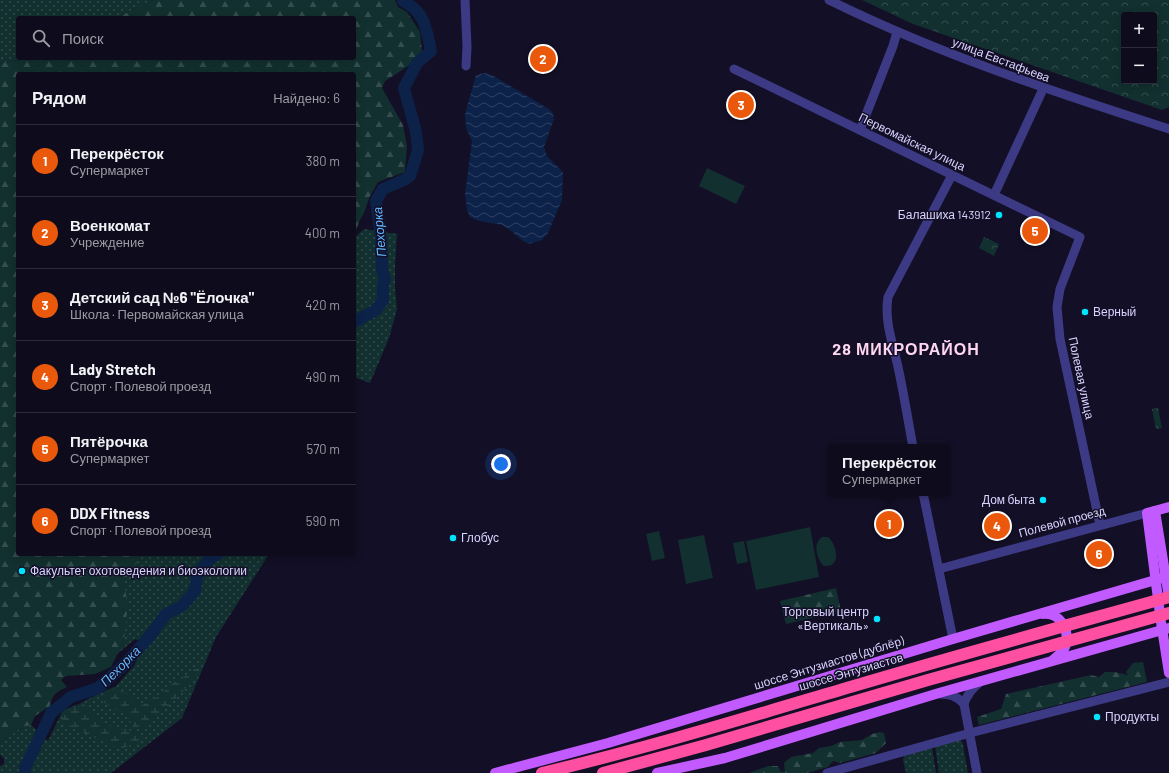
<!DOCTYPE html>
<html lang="ru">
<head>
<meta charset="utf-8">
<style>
	:root { --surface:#0e0b1c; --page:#1c1929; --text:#f1f3f6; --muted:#9b9ba3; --line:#2e2b3b; --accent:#ea580c }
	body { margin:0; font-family:Barlow,sans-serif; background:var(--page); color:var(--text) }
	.controls { position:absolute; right:12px; top:12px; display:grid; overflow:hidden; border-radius:4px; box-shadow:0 2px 10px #0003 }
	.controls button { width:36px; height:36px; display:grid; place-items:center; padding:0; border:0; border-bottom:1px solid var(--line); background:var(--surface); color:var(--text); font:20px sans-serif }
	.you { position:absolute; left:501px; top:464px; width:14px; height:14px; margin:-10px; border:3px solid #fff; border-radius:50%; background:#1a73e8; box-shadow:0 0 0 6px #1a73e833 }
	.badge { display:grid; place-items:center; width:26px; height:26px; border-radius:50%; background:var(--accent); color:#fff; font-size:13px; font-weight:700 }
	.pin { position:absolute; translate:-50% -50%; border:2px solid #fff; box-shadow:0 1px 4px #0006 }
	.popup { position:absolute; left:828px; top:444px; width:122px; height:52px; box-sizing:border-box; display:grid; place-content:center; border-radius:4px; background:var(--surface); filter:drop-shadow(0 1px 3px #0005); font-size:13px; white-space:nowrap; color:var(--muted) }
	.popup b { font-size:15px; color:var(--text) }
	.popup::after { content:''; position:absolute; left:50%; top:100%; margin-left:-8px; border:8px solid transparent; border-top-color:var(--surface) }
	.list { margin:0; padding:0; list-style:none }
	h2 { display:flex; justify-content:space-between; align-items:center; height:52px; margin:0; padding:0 16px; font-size:17px }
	h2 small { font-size:13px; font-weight:400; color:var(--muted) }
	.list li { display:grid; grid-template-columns:26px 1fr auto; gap:12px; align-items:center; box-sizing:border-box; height:72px; padding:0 16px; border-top:1px solid var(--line) }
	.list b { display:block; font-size:15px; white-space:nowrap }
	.list p { margin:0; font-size:13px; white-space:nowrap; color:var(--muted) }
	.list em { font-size:13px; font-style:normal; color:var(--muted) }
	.icon { flex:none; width:22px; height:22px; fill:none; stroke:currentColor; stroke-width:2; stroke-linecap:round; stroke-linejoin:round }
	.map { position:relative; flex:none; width:1169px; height:773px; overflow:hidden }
	.search { position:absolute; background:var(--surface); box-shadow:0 2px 10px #0003; left:16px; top:16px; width:340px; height:44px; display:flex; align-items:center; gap:10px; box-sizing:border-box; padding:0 14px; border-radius:4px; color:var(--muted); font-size:15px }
	.panel { position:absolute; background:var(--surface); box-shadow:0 2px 10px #0003; left:16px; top:72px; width:340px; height:484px; border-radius:4px }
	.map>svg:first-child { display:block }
	.grass { fill:url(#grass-dots) }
	.forest { fill:url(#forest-firs) }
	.wetland { fill:url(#wetland-marsh) }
	.park { fill:url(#park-crowns); fill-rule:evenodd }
	.garden { fill:#12302f }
	.water { fill:url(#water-waves) }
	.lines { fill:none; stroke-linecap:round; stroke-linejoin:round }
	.river { stroke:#0c2248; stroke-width:12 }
	.minor { stroke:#3d3a85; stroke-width:9 }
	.major { stroke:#c25bff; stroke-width:10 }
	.highway { stroke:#ff4fa3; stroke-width:12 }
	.poi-dot { fill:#00e5ff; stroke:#130f26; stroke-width:1.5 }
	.labels { text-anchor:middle; stroke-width:3; stroke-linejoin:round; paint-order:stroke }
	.street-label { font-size:12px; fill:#d9d4ff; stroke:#130f26 }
	.poi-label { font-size:12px; fill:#d9d4ff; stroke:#130f26; text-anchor:start }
	.water-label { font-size:13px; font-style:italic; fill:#62b6ff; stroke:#130f26 }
	.district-label { font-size:16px; font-weight:bold; letter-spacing:1px; fill:#ffd6f0; stroke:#130f26 }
</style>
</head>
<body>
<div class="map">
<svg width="1169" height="773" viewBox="0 0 1169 773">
	<defs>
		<pattern id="grass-dots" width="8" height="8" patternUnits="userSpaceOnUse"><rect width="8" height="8" fill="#12302f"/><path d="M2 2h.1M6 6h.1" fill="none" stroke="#344d4e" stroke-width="1.8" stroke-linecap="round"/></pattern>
		<pattern id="forest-firs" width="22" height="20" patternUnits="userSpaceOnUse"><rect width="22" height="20" fill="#12302f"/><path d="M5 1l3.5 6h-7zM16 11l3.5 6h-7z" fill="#344d4e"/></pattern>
		<pattern id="wetland-marsh" width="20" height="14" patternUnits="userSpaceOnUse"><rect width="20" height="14" fill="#12302f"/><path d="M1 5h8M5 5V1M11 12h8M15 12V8" fill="none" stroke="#344d4e"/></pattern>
		<pattern id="park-crowns" width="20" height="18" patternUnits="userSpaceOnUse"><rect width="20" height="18" fill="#12302f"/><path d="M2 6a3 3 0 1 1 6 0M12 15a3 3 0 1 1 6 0" fill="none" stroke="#344d4e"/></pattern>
		<pattern id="water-waves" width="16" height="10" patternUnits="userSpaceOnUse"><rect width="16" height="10" fill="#0c2248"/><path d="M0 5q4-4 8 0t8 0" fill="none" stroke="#2f4163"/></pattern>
	</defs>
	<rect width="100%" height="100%" fill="#130f26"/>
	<g class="grass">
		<path d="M 0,0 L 153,0 L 116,18 L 18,18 L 18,58 L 27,58 C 18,61 9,60 0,64 Z"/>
		<path d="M 364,229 L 397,234 L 395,264 L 395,289 L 397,309 L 389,338 L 370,383 L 354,377 L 354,241 L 355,237 Z"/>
		<path d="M 143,554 L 269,554 L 216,637 L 182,718 L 111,773 L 0,773 L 0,766 L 4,764 L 4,759 L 0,754 L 0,742 L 22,727 L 31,725 L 48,741 L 63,710 L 79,704 L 94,696 L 116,686 L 134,666 L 145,643 L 135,639 L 115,656 L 123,643 L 125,579 Z"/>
		<path d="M 956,740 L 961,740 L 963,745 L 968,773 L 939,773 L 935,746 Z"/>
		<path d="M 932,747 L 936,773 L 906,773 L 903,760 L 904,756 Z"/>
	</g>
	<g class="forest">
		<path d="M 153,0 L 395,0 L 398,7 L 407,12 L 420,32 L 422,52 L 413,63 L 385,81 L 382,88 L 403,125 L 407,146 L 405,172 L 378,182 L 369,198 L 364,213 L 360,220 L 354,236 L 354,74 L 18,74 L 18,554 L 143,554 L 125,579 L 127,610 L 126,626 L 123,643 L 111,667 L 95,674 L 66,676 L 61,680 L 67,687 C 56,692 52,695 50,706 L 35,716 L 31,725 L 22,727 L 0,742 L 0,64 C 9,60 18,61 27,58 L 354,58 L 354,18 L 116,18 Z"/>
		<path d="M 836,588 L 841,611 L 786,624 L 780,601 Z"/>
		<path d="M 1143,662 L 1147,682 L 979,725 L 977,717 L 1001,709 L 1006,694 L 1091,675 L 1099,677 L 1105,672 L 1115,672 L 1128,675 L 1126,672 L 1133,663 Z"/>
		<path d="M 880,732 L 884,733 L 886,743 L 876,753 L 840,763 L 833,761 L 828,767 L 807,773 L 749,773 L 768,766 L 778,766 L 781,772 L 785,771 L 784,763 L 791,757 L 813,753 L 819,748 L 831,746 L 840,742 L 862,740 L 872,734 Z"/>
	</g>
	<g class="wetland">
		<path d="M 199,666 C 195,684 158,715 144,729 L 133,726 L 127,716 L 97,698 L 119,687 L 140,706 L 160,696 L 170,685 L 181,679 Z"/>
		<path d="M 84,704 L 90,713 L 117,730 L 126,729 L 136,733 L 141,739 L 132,745 L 119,749 L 61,722 L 66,711 Z"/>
	</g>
	<g class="park">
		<path d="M 862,0 L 1169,0 L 1169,107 L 1162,110 L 913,24 ZM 1124,15 L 1154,15 L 1154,81 L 1124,81 Z"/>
		<path d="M 984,237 L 999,244 L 994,256 L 979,248 Z"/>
		<path d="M 1158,408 L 1162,428 L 1156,429 L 1152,409 Z"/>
	</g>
	<g class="garden">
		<path d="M 707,168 L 745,186 L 736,204 L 699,186 Z"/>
		<path d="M 810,527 L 819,577 L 756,590 L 746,541 Z"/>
		<path d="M 659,531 L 665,558 L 652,561 L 646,534 Z"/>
		<path d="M 704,535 L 713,578 L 686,584 L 678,540 Z"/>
		<path d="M 822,537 L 828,537 C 837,544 842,568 824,566 C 817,561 812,543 822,537 Z"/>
		<path d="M 744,541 L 748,562 L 737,564 L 733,543 Z"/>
	</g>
	<path class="water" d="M 485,73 L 492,75 L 549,109 L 553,113 L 554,119 L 544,147 L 547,156 L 563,172 L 562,200 L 548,233 L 542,240 L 529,244 L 523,241 L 511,231 L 502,225 L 479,221 L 470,217 L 467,210 L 465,194 L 472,141 L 466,128 L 465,114 L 476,75 Z"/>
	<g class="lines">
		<g class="river">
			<path d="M 354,322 L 376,310 L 383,300 L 383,285 L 385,278 L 382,270 L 381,238 L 376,201 L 383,189 L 404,180 L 410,176 L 418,150 L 416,132 L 404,88 L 417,63 L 431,51 C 426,29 426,13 403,1 L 403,0"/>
			<path d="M 25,773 L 25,768 L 51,713 L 71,697 L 98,688 L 125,664 L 150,636 L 166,614 L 182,606 L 195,591 L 197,576 L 202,568 L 211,558 L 218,554"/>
		</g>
		<g class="minor">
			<path d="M 465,0 L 467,47 L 466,66"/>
			<path d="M 829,0 C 938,54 1054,92 1169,129"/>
			<path d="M 734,69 L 1080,237 L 1060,289 L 1057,307 L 1060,339 L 1100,525"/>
			<path d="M 860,130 L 893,46 L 897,32"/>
			<path d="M 994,195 L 1043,89"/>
			<path d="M 913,447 C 908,421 904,394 898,367 C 893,344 884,321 888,297 L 952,175"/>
			<path d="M 923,493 L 953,639"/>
			<path d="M 939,569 L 1147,513"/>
			<path d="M 940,694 C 950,694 957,696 964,704 L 977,773"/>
			<path d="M 964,704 C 967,694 973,688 981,681"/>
			<path d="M 827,773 L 970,733 L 1169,682"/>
		</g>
		<g class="major">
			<path d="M 1169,507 L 1147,513 L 1161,622 L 1169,673"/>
			<path d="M 1155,511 L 1169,597"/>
			<path d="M 1043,614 C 1061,612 1072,633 1064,649 C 1061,653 1057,657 1053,660"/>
			<path d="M 495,773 L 608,743 L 953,639 L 1169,576"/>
			<path d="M 657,773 L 725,758 L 939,693 L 1169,628"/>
		</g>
		<g class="highway">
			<path d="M 542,773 C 648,748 752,716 857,685 C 961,654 1065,626 1169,597"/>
			<path d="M 603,773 L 706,745 L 928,680 L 1169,613"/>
		</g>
	</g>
	<g class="poi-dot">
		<circle cx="999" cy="215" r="4"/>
		<circle cx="1085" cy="312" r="4"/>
		<circle cx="1043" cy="500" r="4"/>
		<circle cx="453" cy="538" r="4"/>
		<circle cx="22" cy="571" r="4"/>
		<circle cx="877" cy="619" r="4"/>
		<circle cx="1097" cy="717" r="4"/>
	</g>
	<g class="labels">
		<g class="street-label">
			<text transform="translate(1001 60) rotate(21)" y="4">улица Евстафьева</text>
			<text transform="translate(912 142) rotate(26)" y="4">Первомайская улица</text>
			<text transform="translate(1081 378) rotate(78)" y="4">Полевая улица</text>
			<text transform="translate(1062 522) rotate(-15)" y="4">Полевой проезд</text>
			<text transform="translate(829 663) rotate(-17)" y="4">шоссе Энтузиастов (дублёр)</text>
			<text transform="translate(851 672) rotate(-16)" y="4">шоссе Энтузиастов</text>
		</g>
		<g class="poi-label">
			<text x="991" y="219" text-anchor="end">Балашиха 143912</text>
			<text x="1093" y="316">Верный</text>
			<text x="1035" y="504" text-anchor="end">Дом быта</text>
			<text x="461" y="542">Глобус</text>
			<text x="30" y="575">Факультет охотоведения и биоэкологии</text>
			<text x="869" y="616" text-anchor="end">Торговый центр<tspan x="869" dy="14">«Вертикаль»</tspan></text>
			<text x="1105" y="721">Продукты</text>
		</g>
		<g class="water-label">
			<text transform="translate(379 232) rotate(-95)" y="5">Пехорка</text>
			<text transform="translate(120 666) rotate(-45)" y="5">Пехорка</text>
		</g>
		<g class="district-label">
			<text x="906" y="355">28 МИКРОРАЙОН</text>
		</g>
	</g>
</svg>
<div class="controls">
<button>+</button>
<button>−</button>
</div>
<div class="you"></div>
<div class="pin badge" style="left:889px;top:524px">1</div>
<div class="popup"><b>Перекрёсток</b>Супермаркет</div>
<div class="pin badge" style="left:543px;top:59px">2</div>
<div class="pin badge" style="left:741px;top:105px">3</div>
<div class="pin badge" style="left:997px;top:526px">4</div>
<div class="pin badge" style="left:1035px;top:231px">5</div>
<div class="pin badge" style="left:1099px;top:554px">6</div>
<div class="search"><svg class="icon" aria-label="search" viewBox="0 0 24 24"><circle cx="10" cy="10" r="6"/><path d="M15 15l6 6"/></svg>Поиск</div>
<section class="panel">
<h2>Рядом<small>Найдено: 6</small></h2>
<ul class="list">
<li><span class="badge">1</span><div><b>Перекрёсток</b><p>Супермаркет</p></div><em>380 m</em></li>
<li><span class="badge">2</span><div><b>Военкомат</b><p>Учреждение</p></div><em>400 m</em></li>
<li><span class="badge">3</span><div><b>Детский сад №6 &quot;Ёлочка&quot;</b><p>Школа · Первомайская улица</p></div><em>420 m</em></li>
<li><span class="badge">4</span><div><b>Lady Stretch</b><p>Спорт · Полевой проезд</p></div><em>490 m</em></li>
<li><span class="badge">5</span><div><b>Пятёрочка</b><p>Супермаркет</p></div><em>570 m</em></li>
<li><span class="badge">6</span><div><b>DDX Fitness</b><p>Спорт · Полевой проезд</p></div><em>590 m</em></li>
</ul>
</section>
</div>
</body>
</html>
